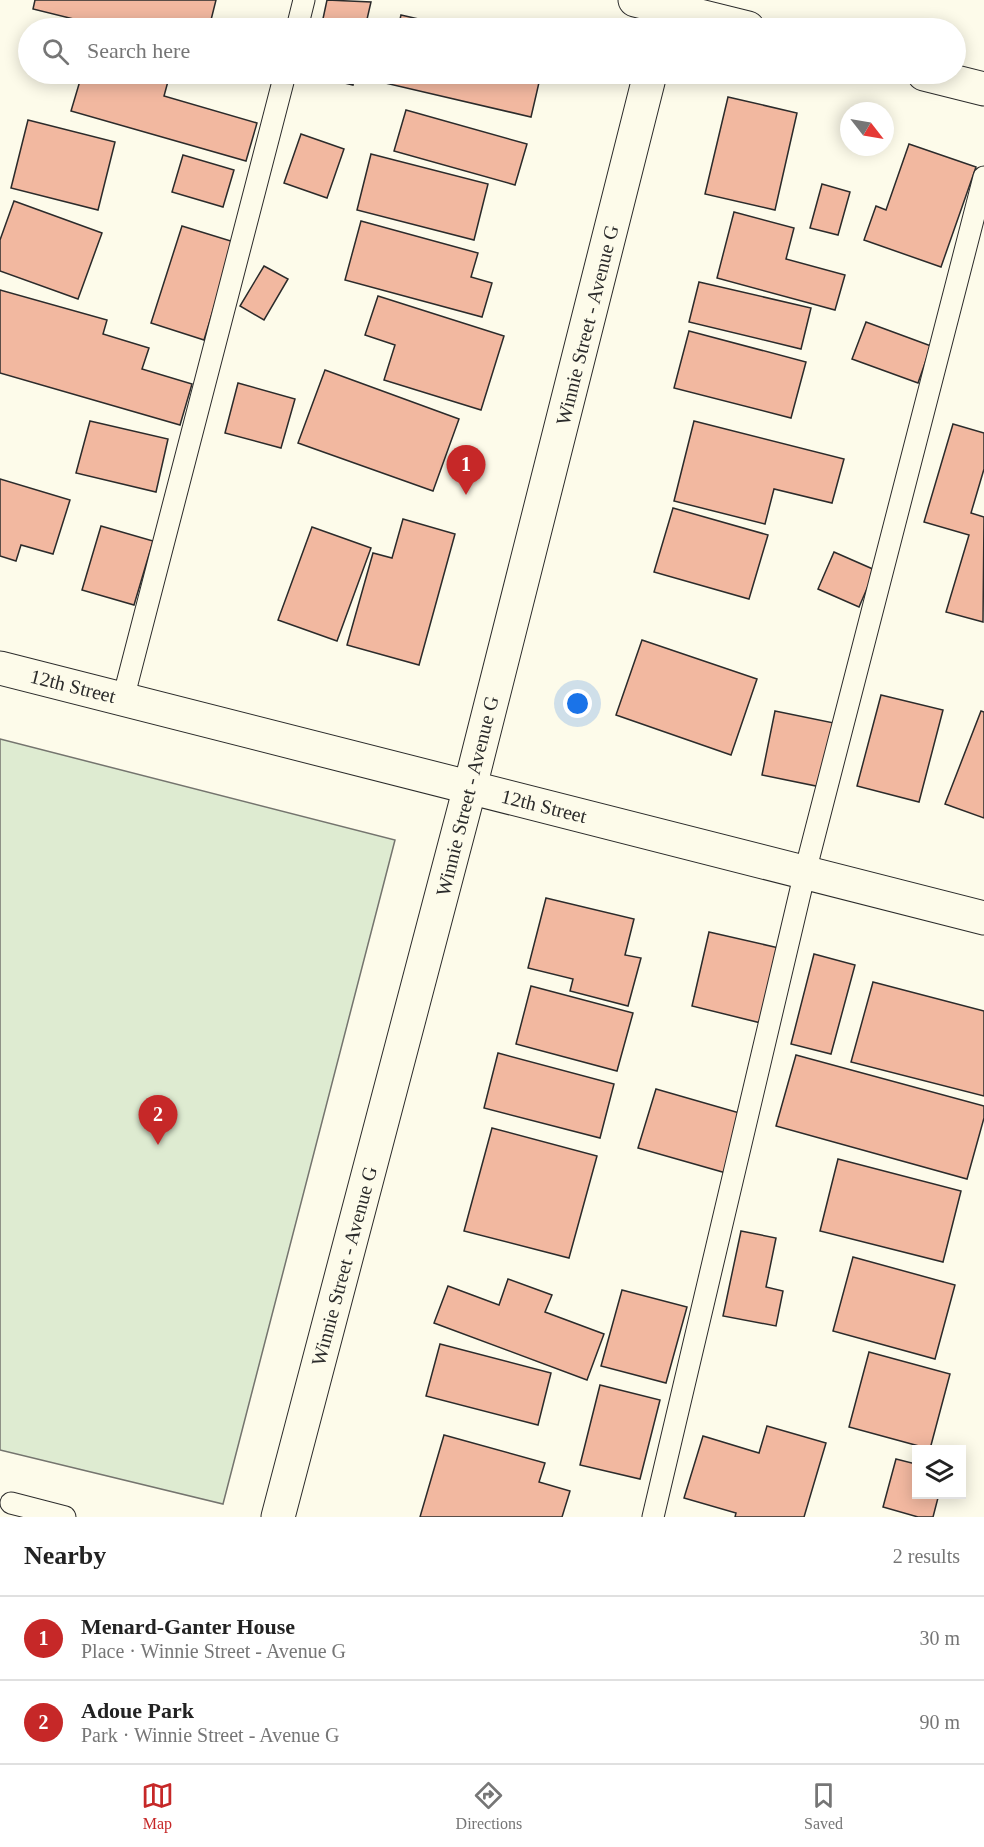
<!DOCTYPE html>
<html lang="en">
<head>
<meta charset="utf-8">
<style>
	:root { --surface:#fff; --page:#f6f6f6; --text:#222; --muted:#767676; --line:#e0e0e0; --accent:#c62828 }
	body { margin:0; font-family:"Times New Roman",serif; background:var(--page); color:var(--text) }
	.controls { position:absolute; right:18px; bottom:18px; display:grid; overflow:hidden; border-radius:0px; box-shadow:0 3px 15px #0003 }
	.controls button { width:54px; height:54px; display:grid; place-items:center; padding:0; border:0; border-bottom:2px solid var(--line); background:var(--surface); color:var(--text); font:30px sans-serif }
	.compass { position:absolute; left:840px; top:102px; width:54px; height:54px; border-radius:50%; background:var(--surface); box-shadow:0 3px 15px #0003; rotate:121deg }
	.you { position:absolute; left:578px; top:704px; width:21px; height:21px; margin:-15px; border:4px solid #fff; border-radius:50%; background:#1a73e8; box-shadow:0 0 0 9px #1a73e833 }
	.badge { display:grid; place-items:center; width:39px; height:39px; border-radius:50%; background:var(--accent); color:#fff; font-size:20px; font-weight:700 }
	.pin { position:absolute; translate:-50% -50px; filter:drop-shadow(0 2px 3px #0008) }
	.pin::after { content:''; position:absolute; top:32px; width:21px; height:18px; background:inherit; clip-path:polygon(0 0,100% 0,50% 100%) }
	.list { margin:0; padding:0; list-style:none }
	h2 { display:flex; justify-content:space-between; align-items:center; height:78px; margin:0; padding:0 24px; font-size:26px }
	h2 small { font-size:20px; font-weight:400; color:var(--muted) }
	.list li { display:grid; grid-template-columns:39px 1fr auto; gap:18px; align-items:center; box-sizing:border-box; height:84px; padding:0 24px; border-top:2px solid var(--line) }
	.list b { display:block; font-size:22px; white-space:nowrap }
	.list p { margin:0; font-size:20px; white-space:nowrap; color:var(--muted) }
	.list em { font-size:20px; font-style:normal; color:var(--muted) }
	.icon { flex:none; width:33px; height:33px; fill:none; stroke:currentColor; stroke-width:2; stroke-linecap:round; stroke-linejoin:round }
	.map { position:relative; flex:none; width:984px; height:1517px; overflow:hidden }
	.search { position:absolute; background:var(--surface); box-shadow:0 3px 15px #0003; left:18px; right:18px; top:18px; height:66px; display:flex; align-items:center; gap:15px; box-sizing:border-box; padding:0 21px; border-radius:33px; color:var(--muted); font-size:22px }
	.sheet { height:246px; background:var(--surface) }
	nav { display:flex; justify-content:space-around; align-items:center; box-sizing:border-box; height:84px; border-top:2px solid var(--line); background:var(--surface); font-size:16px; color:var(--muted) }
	nav a { display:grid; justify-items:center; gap:3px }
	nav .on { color:var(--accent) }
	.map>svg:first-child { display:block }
	.green { fill:#deebd1; stroke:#74746e; stroke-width:1.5 }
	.building { fill:#f2b8a0; stroke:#2b2b2b; stroke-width:1.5 }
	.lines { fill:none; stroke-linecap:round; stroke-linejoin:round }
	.lane-casing { stroke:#2b2b2b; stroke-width:23 }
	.street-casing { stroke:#2b2b2b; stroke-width:35 }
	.lane { stroke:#fdfbea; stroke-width:21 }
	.street { stroke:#fdfbea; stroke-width:33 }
	.labels { text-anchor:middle; stroke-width:4.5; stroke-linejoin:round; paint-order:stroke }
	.street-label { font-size:20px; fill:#2b2b2b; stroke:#fdfbea }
</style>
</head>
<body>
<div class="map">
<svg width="984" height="1517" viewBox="0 0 984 1517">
	<rect width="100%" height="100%" fill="#fdfbea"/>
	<path class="green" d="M 0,739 L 395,840 L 223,1504 L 0,1450 Z"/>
	<g class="building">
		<path d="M 35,0 L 216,0 L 209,28 L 110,28 L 33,9 Z"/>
		<path d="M 327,0 L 371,2 L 365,28 L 321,28 Z"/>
		<path d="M 401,15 L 458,28 L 398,28 Z"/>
		<path d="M 82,74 L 170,74 L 164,96 L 257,123 L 246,161 L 71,111 Z"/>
		<path d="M 311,74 L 355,74 L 353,85 L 311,75 Z"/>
		<path d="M 387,74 L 541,74 L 531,117 L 385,83 Z"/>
		<path d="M 728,97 L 797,113 L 775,210 L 705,194 Z"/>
		<path d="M 406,110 L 527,144 L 515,185 L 394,151 Z"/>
		<path d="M 28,120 L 115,142 L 98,210 L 11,188 Z"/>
		<path d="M 301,134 L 344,149 L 327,198 L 284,183 Z"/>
		<path d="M 909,144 L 976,167 L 941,267 L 864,240 L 876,206 L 886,210 Z"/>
		<path d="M 371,154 L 488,184 L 474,240 L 357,210 Z"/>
		<path d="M 183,155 L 234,170 L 223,207 L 172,192 Z"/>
		<path d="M 822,184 L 850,192 L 838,235 L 810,228 Z"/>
		<path d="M 14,201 L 102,233 L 78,299 L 0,271 L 0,240 Z"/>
		<path d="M 734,212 L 794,228 L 786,259 L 845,275 L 835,310 L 717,278 Z"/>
		<path d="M 361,221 L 478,253 L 471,277 L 492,283 L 482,317 L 345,280 Z"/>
		<path d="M 182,226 L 234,242 L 204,340 L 151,323 Z"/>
		<path d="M 264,266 L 288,279 L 264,320 L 240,306 Z"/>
		<path d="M 699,282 L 811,308 L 801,349 L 689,322 Z"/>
		<path d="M 0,290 L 107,320 L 103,334 L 149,348 L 142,369 L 192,384 L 180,425 L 0,373 Z"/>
		<path d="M 378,296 L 504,336 L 481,410 L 384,380 L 395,345 L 365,335 Z"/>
		<path d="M 866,322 L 931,346 L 918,383 L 852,359 Z"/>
		<path d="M 689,331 L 806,362 L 791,418 L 674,388 Z"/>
		<path d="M 325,370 L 459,419 L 433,491 L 298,443 Z"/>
		<path d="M 238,383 L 295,399 L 281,448 L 225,433 Z"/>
		<path d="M 90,421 L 168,439 L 156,492 L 76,473 Z"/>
		<path d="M 694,421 L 844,459 L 832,503 L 774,489 L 765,524 L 674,501 Z"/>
		<path d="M 953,424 L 984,433 L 984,469 L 971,513 L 984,517 L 983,622 L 946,612 L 969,535 L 924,522 Z"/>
		<path d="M 0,479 L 70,500 L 53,554 L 21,545 L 16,561 L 0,556 Z"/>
		<path d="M 673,508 L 768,535 L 749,599 L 654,572 Z"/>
		<path d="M 403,519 L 455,534 L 419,665 L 347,645 L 373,553 L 392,558 Z"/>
		<path d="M 101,526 L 153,541 L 134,605 L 82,590 Z"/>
		<path d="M 312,527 L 371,548 L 337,641 L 278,620 Z"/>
		<path d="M 834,552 L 875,570 L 859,607 L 818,589 Z"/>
		<path d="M 642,640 L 757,679 L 731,755 L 616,715 Z"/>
		<path d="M 881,695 L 943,710 L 919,802 L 857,786 Z"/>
		<path d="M 775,711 L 834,723 L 821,787 L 762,775 Z"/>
		<path d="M 981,711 L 984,712 L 984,818 L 945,804 Z"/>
		<path d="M 546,898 L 634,919 L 625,955 L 641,958 L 628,1006 L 570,991 L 573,979 L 528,968 Z"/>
		<path d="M 709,932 L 779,948 L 761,1023 L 692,1006 Z"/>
		<path d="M 814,954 L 855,965 L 831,1054 L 791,1044 Z"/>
		<path d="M 873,982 L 984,1011 L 984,1096 L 851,1062 Z"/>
		<path d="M 531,986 L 633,1013 L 617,1071 L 516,1044 Z"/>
		<path d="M 498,1053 L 614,1084 L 600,1138 L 484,1108 Z"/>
		<path d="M 796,1055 L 984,1106 L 984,1118 L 967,1179 L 776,1126 Z"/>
		<path d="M 656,1089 L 743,1114 L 726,1173 L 638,1148 Z"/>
		<path d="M 492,1128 L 597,1156 L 569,1258 L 464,1231 Z"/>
		<path d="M 838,1159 L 961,1191 L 943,1262 L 820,1231 Z"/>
		<path d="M 741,1231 L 776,1238 L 766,1287 L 783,1291 L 776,1326 L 723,1316 Z"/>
		<path d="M 853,1257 L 955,1285 L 935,1359 L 833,1331 Z"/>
		<path d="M 508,1279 L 552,1295 L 545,1312 L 604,1334 L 587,1380 L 434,1323 L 448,1286 L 499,1305 Z"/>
		<path d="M 622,1290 L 687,1307 L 666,1383 L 601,1366 Z"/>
		<path d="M 440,1344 L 551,1373 L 538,1425 L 426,1396 Z"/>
		<path d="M 869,1352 L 950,1374 L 930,1449 L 849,1427 Z"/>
		<path d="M 600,1385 L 660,1400 L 640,1479 L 580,1465 Z"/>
		<path d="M 767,1426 L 826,1443 L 804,1517 L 735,1517 L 736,1513 L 684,1498 L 703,1436 L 759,1453 Z"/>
		<path d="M 444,1435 L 545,1463 L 539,1482 L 570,1491 L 562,1517 L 420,1517 Z"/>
		<path d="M 896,1459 L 916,1464 L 916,1494 L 939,1494 L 933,1517 L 918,1517 L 883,1507 Z"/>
	</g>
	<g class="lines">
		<defs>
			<g id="lane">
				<path d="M 297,28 L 304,0"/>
				<path d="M 123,699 L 285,74"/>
				<path d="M 11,1503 L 65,1517"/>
				<path d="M 653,1517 L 805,872 L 984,177"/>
			</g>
			<g id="street">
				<path d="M 635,0 L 748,28"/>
				<path d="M 924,74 L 984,89"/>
				<path d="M 0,668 L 984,918"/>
				<path d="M 278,1517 L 470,787 L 650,74"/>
			</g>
		</defs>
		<use href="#lane" class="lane-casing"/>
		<use href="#street" class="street-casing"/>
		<use href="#lane" class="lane"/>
		<use href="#street" class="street"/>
	</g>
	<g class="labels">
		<g class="street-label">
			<text transform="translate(587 325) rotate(-76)" y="7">Winnie Street - Avenue G</text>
			<text transform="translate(73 686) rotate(14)" y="7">12th Street</text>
			<text transform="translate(467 796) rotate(-76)" y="7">Winnie Street - Avenue G</text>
			<text transform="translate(544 806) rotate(14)" y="7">12th Street</text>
			<text transform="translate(344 1266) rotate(-75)" y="7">Winnie Street - Avenue G</text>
		</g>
	</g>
</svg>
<div class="controls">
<button><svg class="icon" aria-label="layers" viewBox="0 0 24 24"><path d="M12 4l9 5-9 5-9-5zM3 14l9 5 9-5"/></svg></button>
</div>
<svg class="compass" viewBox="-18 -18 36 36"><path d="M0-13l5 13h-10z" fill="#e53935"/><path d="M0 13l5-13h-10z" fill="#767676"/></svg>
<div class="you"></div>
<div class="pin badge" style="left:466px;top:495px">1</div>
<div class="pin badge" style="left:158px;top:1145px">2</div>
<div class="search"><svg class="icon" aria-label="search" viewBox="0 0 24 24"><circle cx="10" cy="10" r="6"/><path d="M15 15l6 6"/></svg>Search here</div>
</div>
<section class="sheet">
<h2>Nearby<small>2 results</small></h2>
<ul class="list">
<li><span class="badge">1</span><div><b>Menard-Ganter House</b><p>Place · Winnie Street - Avenue G</p></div><em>30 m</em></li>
<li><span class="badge">2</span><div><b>Adoue Park</b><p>Park · Winnie Street - Avenue G</p></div><em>90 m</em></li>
</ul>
</section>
<nav>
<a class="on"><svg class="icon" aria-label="map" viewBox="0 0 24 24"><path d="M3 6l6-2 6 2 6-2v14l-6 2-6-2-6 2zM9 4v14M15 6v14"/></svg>Map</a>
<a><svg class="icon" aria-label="directions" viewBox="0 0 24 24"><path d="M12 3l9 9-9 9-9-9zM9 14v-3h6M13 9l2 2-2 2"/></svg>Directions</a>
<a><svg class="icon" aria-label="saved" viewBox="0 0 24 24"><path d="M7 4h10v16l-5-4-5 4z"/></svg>Saved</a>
</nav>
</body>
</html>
